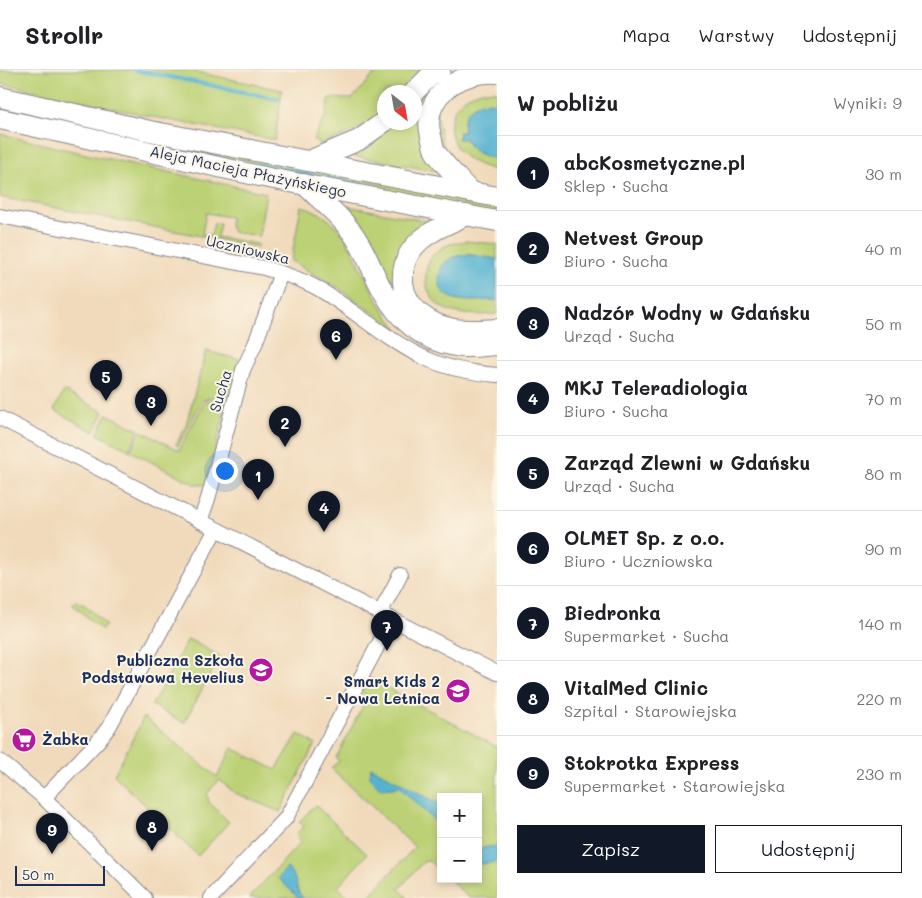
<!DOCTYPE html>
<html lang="pl">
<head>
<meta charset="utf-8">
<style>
	:root { --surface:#fff; --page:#f6f6f6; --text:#202124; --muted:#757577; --line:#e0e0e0; --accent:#111827 }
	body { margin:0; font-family:Mali,sans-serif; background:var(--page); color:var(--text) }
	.controls { position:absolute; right:15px; bottom:15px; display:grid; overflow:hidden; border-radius:0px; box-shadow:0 2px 8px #0003 }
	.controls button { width:45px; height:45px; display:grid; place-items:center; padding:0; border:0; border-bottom:1px solid var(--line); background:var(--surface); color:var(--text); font:25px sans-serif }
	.compass { position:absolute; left:377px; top:15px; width:45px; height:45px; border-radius:50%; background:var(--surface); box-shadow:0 2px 8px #0003; rotate:149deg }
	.scale { position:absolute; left:15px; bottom:12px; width:90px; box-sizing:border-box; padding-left:5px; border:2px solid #1b2f5e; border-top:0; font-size:14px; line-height:18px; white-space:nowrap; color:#1b2f5e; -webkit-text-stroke:4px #fcf5e5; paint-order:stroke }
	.you { position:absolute; left:224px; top:400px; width:18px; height:18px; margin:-12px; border:4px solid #fff; border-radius:50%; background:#1a73e8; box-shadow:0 0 0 8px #1a73e833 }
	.badge { display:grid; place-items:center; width:32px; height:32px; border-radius:50%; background:var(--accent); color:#fff; font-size:16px; font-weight:700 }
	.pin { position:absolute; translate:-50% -41px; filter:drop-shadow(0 1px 2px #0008) }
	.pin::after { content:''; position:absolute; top:26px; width:18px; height:15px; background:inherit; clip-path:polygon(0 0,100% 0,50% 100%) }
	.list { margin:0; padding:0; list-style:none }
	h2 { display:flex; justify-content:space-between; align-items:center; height:65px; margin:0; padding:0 20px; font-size:21px }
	h2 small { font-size:16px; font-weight:400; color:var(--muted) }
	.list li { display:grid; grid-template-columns:32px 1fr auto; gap:15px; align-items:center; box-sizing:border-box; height:75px; padding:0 20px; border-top:1px solid var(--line) }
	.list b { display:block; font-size:19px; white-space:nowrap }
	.list p { margin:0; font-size:16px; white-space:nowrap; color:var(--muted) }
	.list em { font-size:16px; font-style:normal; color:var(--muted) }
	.actions { display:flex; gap:10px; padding:15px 20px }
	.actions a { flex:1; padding:11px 0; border:1px solid var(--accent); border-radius:0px; text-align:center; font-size:18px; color:var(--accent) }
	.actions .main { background:var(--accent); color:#fff }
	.map { position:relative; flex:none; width:497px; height:828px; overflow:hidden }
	header { display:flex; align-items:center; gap:30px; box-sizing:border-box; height:70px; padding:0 25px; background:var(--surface); border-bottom:1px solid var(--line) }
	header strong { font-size:24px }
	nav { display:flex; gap:28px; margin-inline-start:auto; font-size:18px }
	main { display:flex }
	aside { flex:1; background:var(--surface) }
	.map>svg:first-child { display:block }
	.green { fill:#bcd175; stroke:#6c806a }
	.water { fill:#54b3d2; stroke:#387198 }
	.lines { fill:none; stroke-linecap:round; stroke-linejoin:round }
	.stream { stroke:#54b3d2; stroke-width:4 }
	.minor-casing { stroke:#86848c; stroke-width:16 }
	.secondary-casing { stroke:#86848c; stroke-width:22 }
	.minor { stroke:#fff; stroke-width:14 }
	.secondary { stroke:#fff; stroke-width:20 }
	.labels { text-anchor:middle; stroke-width:4; stroke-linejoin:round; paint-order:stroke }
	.street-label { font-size:15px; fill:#1b2f5e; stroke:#fcf5e5 }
	.poi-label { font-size:15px; font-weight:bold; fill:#1b2f5e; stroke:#fcf5e5; text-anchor:end }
</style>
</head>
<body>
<header>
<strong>Strollr</strong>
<nav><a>Mapa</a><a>Warstwy</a><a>Udostępnij</a></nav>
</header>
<main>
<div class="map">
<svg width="497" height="828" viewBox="0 0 497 828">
	<rect width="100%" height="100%" fill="#fcf5e5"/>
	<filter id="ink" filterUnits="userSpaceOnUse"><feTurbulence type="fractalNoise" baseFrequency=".02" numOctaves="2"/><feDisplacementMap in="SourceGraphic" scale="10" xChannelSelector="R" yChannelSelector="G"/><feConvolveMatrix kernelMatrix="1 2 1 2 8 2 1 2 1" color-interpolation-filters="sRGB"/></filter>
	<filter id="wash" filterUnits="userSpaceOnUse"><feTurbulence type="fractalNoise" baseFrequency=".0096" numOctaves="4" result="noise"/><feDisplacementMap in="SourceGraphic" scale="20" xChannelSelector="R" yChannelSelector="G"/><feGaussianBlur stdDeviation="1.12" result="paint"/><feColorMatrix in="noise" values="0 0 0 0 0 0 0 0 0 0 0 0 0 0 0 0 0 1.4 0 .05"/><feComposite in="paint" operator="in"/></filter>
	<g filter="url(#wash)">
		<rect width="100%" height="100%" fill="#f1dabb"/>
		<g class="green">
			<path d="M 0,0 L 187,0 L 282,20 L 275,70 L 153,47 L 0,13 Z"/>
			<path d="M 378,0 L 427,0 L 403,22 L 384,22 L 384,42 L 371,54 L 324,74 L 318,74 L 318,72 L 313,70 L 326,45 L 329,28 L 352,29 Z"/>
			<path d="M 452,0 L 459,0 L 433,21 L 447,103 L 342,84 L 393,53 L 414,52 L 415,30 Z"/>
			<path d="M 482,21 L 497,21 L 497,33 L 487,32 L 464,62 L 459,63 C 473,77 475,84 497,89 L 497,101 C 485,97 472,93 462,84 C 447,70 446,42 464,29 C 469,25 475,23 482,21 Z"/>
			<path d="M 0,35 L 497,135 L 497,146 L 0,42 Z"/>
			<path d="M 0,64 L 90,85 L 266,123 L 259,166 L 233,162 L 230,156 L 230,147 L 206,143 L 202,164 L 211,165 L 214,153 L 220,154 L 217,167 L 257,174 L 257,177 L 0,127 Z"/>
			<path d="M 331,133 L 438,153 L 411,170 L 411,249 Z"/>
			<path d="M 301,136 C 317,139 334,152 344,166 C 349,173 353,182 357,190 C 370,216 382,244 403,264 L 340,219 L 291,191 Z"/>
			<path d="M 466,171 L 497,174 L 497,189 C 483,187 468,182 454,187 C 438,193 433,219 450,227 C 463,234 483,230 497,230 L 497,244 C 480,245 459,246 443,238 C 422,226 419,193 440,179 C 448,173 457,173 466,171 Z"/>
			<path d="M 206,281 L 242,290 L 233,318 L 202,331 L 178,376 L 176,375 L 186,355 Z"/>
			<path d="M 64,321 L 104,342 L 94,362 L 54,340 Z"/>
			<path d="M 231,321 L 206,413 L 204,415 L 196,415 L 130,381 L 141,361 L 179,380 L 204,333 Z"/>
			<path d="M 107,344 L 139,360 L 129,380 L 97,364 Z"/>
			<path d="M 75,531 L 85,535 L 106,555 L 102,560 L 72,534 Z"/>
			<path d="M 188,569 L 220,586 L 184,653 L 152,635 Z"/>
			<path d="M 368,607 L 497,677 L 497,828 L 469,828 L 449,809 L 478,809 L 478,727 L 441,727 L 441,802 L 429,791 L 423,792 L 399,819 L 408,828 L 367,828 L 415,777 L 331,698 L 339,691 L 336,688 L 368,626 L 361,622 Z"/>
			<path d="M 144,647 L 217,707 L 232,678 L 276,700 L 298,664 L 315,674 L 280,742 L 235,723 L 219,710 L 207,724 L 209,732 L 229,752 L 198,786 L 114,705 Z"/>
			<path d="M 315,735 L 367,784 L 338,817 L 349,828 L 249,828 L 301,772 L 296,764 L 304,756 L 299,752 Z"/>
		</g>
		<g class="water">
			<path d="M 487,32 L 497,33 L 497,89 C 484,86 471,83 466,69 L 458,69 L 459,62 L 464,62 C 461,45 470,34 487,32 Z"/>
			<path d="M 470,185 L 497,189 L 497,230 C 483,230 463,233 450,227 C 436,221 436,200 447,191 C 454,186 462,185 470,185 Z"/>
			<path d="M 371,697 L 441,735 L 441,745 L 439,745 L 441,757 L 399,717 L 381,719 L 370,708 Z"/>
			<path d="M 497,776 L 497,792 L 480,794 L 478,793 L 478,778 Z"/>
			<path d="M 287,798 C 300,809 293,818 303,828 L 298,828 L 278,808 Z"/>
		</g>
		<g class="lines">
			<g class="stream">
				<path d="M 135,0 L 278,29"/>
				<path d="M 252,96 L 262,95 L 377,118"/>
			</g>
		</g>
	</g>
	<g filter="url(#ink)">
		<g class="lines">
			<defs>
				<g id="minor">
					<path d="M 0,146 L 264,198 C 282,203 301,209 317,218 C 355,240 387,271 427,289 C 449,299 473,303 497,305"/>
					<path d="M 0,348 L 497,603"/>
					<path d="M 200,451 L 208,429 L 243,300 L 255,274 L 281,203"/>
					<path d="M 380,543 L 400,505"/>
					<path d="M 0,691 L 44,728 L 145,828"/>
					<path d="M 44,728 L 98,671 L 109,657 L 216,459"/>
					<path d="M 211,828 L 286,748 L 392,549"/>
				</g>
				<g id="secondary">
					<path d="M 414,22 L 430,6 L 440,0"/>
					<path d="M 0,27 L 150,61 L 497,127"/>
					<path d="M 0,49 L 269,108 L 497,151"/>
					<path d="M 309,91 L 359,70 L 384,52"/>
					<path d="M 304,114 C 323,133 346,150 359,173 C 368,188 374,205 383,221 C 399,250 422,270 455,276 C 468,279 484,276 497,275"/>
					<path d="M 470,122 C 460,110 443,94 435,81 C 433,76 432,70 431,66 C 420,26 461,0 497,3"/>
					<path d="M 466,145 C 449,154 427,161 414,177 C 405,187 402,201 403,213 C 406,239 430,255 454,259 C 468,261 483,260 497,259"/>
				</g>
			</defs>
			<use href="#minor" class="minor-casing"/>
			<use href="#secondary" class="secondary-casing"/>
			<use href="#minor" class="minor"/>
			<use href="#secondary" class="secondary"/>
		</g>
	</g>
	<defs>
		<symbol id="school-disc" viewBox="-11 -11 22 22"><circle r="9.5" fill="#b5179e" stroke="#fcf5e5"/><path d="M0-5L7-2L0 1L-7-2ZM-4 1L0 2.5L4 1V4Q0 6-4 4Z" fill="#fff"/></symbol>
		<symbol id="supermarket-disc" viewBox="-11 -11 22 22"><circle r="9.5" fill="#b5179e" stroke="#fcf5e5"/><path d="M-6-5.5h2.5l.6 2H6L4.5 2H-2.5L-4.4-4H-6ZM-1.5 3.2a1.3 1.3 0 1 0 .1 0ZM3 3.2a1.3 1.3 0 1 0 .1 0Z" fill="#fff"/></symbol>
	</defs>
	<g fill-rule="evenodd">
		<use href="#school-disc" x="247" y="586" width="28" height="28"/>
		<use href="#school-disc" x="444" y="607" width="28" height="28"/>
		<use href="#supermarket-disc" x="10" y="656" width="28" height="28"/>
	</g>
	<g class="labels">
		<g class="street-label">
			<text transform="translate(248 102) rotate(12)" y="5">Aleja Macieja Płażyńskiego</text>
			<text transform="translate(248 180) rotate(13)" y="5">Uczniowska</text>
			<text transform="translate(221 321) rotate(-73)" y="5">Sucha</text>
		</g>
		<g class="poi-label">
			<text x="244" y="596">Publiczna Szkoła<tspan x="244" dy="17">Podstawowa Hevelius</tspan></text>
			<text x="440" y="617">Smart Kids 2<tspan x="440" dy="17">- Nowa Letnica</tspan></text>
			<text x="42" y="675" text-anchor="start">Żabka</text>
		</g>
	</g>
</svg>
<div class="controls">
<button>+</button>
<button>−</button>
</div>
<svg class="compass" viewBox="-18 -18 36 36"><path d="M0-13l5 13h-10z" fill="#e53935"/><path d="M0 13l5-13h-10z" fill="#757577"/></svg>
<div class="scale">50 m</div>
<div class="you"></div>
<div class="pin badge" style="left:258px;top:430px">1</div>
<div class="pin badge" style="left:285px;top:377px">2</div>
<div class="pin badge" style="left:151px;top:356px">3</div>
<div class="pin badge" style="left:324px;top:462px">4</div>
<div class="pin badge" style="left:106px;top:331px">5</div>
<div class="pin badge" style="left:336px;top:290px">6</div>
<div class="pin badge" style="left:387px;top:581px">7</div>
<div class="pin badge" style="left:152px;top:781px">8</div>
<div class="pin badge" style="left:52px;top:784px">9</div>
</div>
<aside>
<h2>W pobliżu<small>Wyniki: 9</small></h2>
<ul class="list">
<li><span class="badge">1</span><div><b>abcKosmetyczne.pl</b><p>Sklep · Sucha</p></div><em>30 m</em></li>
<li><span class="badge">2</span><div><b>Netvest Group</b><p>Biuro · Sucha</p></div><em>40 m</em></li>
<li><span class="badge">3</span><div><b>Nadzór Wodny w Gdańsku</b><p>Urząd · Sucha</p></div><em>50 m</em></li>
<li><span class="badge">4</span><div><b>MKJ Teleradiologia</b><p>Biuro · Sucha</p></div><em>70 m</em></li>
<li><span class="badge">5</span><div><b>Zarząd Zlewni w Gdańsku</b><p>Urząd · Sucha</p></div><em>80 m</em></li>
<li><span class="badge">6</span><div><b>OLMET Sp. z o.o.</b><p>Biuro · Uczniowska</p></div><em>90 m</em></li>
<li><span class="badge">7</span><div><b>Biedronka</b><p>Supermarket · Sucha</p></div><em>140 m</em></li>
<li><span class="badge">8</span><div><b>VitalMed Clinic</b><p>Szpital · Starowiejska</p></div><em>220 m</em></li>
<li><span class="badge">9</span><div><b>Stokrotka Express</b><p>Supermarket · Starowiejska</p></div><em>230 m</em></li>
</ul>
<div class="actions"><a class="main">Zapisz</a><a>Udostępnij</a></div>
</aside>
</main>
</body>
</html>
